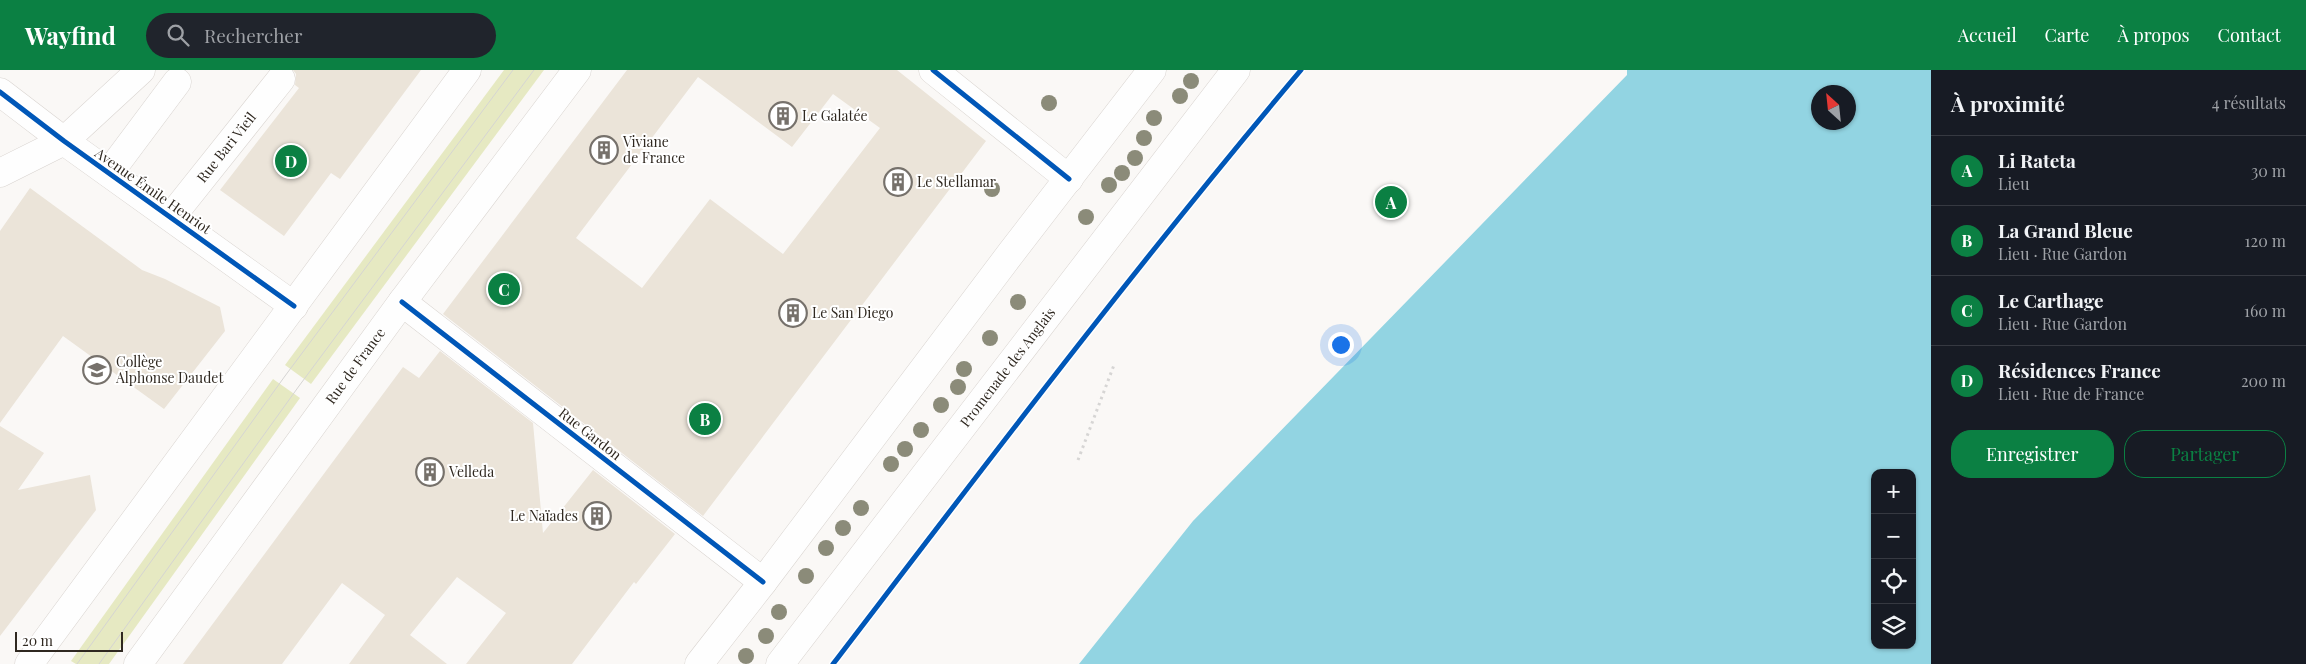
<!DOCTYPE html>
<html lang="fr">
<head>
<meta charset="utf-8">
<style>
	:root { --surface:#171b24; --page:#20242c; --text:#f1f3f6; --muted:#9ea1a6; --line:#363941; --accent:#0b8043 }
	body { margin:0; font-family:"Playfair Display",serif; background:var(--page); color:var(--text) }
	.controls { position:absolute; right:15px; bottom:15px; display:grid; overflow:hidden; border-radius:10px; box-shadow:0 1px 4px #0004 }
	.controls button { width:45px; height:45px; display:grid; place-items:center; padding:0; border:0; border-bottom:1px solid var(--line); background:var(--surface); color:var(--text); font:25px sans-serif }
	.compass { position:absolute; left:1811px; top:15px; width:45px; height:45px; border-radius:50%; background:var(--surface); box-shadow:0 1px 4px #0004; rotate:333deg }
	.scale { position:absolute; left:15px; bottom:12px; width:108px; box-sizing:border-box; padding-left:5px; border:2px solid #2f2820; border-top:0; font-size:14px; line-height:18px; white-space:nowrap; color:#2f2820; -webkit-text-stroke:4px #fff; paint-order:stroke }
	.you { position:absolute; left:1340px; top:274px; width:18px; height:18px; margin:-12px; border:4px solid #fff; border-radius:50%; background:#1a73e8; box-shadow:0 0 0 8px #1a73e833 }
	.badge { display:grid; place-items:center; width:32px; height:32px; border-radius:50%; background:var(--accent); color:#fff; font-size:16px; font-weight:700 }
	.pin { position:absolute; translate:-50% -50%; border:2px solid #fff; box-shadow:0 1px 5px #0006 }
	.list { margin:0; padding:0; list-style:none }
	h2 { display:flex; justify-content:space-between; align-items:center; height:65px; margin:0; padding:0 20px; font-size:21px }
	h2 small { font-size:16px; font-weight:400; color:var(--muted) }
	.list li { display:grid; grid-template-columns:32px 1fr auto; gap:15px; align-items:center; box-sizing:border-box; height:70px; padding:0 20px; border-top:1px solid var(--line) }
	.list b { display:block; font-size:19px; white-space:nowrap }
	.list p { margin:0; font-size:16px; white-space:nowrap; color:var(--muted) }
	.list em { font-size:16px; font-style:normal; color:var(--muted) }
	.actions { display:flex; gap:10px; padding:15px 20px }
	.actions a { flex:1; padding:11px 0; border:1px solid var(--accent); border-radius:20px; text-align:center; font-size:18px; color:var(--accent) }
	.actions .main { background:var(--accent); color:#fff }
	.icon { flex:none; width:28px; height:28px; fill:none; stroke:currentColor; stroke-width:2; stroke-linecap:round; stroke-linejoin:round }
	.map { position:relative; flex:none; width:1931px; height:594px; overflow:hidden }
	header { display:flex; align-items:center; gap:30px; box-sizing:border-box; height:70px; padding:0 25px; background:var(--accent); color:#fff }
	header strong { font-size:24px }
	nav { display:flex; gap:28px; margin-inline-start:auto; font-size:18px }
	.search { width:350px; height:45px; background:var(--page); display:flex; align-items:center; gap:12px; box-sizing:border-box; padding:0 18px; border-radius:28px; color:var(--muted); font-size:19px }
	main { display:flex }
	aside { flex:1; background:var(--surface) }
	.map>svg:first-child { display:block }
	.green { fill:#e6e9c2 }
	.water { fill:#92d4e2; fill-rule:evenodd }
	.building { fill:#ebe4d9; fill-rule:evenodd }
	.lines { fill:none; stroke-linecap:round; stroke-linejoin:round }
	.minor-casing { stroke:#d9d4d0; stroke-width:29 }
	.major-casing { stroke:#d9d4d0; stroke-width:29 }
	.path { stroke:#d6d5d4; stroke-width:3; stroke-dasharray:2.5 4; stroke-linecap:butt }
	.minor { stroke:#fefefe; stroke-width:28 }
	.major { stroke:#fefefe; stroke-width:28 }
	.tram { stroke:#d5d4d3; stroke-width:1 }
	.cycleway-casing { stroke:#fff; stroke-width:8 }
	.cycleway { stroke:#0057b8; stroke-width:5 }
	.tree { fill:#8b8b79 }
	.labels { text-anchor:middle; stroke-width:4; stroke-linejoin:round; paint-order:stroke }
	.poi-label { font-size:14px; fill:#2f2820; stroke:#fff; text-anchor:start }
	.street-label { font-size:14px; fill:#2f2820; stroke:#fff }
</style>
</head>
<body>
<header>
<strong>Wayfind</strong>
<div class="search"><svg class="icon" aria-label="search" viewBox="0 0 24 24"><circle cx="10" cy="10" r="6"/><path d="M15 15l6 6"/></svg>Rechercher</div>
<nav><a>Accueil</a><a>Carte</a><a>À propos</a><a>Contact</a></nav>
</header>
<main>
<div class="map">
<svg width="1931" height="594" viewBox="0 0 1931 594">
	<rect width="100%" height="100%" fill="#faf8f6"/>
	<g class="green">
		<path d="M 504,0 L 544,0 L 311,314 L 285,295 Z"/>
		<path d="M 273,309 L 300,328 L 109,594 L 76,594 L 71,591 Z"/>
	</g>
	<path class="water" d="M 1627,0 L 1931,0 L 1931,594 L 1079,594 L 1193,451 L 1627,5 ZM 1818,22 L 1848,22 L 1848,52 L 1818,52 ZM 1875,403 L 1912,403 L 1912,575 L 1875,575 Z"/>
	<g class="building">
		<path d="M 293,0 L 421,0 L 340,109 L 331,103 L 284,166 L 220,120 L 299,18 L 295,15 L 296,4 Z"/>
		<path d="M 627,0 L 897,0 L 986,71 L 703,446 L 443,244 ZM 698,7 L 792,77 L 833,24 L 880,58 L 783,184 L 710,129 L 642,218 L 576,168 Z"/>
		<path d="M 30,118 L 142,200 L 165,209 L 220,237 L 225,261 L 164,339 L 63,266 L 0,353 L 0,161 Z"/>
		<path d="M 440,281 L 533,353 L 543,463 L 593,400 L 675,464 L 636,514 L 634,512 L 572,594 L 466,594 L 506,543 L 457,507 L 410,565 L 447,594 L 349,594 L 385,545 L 342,513 L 282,594 L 183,594 L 403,297 L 419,308 Z"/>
		<path d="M 0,356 L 44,383 L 18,420 L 90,405 L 96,440 L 0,566 Z"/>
	</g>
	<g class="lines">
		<defs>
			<g id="minor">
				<path d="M 933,0 L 1069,109"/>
				<path d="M 0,22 L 64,71 L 294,236"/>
				<path d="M 0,103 L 64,71 L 141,0"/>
				<path d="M 109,103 L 177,12"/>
				<path id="s1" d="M 171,147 L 281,9"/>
				<path d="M 402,232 L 763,512"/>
			</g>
			<g id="major">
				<path d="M 29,594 L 467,0"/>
				<path id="s2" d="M 138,594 L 402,232 L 577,0"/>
				<path d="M 699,594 L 763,512 L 1011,183 L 1152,0"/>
				<path id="s3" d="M 780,594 L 1236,0"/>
			</g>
		</defs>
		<use href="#minor" class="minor-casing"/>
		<use href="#major" class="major-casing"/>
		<path class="path" d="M 1078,390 L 1114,295"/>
		<use href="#minor" class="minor"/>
		<use href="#major" class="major"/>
		<g class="tram">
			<path d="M 77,594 L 285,306 L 513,0"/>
			<path d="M 99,594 L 299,316 L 534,0"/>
		</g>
		<defs>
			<g id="cycleway">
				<path d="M 933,0 L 1069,109"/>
				<path d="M 0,22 L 64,71 L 294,236"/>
				<path d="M 402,232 L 763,512"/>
				<path d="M 833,594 C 986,394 1138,193 1301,0"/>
			</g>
		</defs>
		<use href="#cycleway" class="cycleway-casing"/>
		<use href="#cycleway" class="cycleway"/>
	</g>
	<g class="tree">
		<circle cx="1191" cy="11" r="8"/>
		<circle cx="1180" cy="26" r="8"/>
		<circle cx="1049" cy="33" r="8"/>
		<circle cx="1154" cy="48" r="8"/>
		<circle cx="1144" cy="68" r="8"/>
		<circle cx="1135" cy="88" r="8"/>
		<circle cx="1122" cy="103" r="8"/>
		<circle cx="1109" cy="115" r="8"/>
		<circle cx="992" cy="119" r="8"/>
		<circle cx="1086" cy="147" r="8"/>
		<circle cx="1018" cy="232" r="8"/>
		<circle cx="990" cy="268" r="8"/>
		<circle cx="964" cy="299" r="8"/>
		<circle cx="958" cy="317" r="8"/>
		<circle cx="941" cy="335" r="8"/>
		<circle cx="921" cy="360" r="8"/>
		<circle cx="905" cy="379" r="8"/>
		<circle cx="891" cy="394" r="8"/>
		<circle cx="861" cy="438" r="8"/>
		<circle cx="843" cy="458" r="8"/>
		<circle cx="826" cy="478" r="8"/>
		<circle cx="806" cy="506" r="8"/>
		<circle cx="779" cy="542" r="8"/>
		<circle cx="766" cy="566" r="8"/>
		<circle cx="746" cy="586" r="8"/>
	</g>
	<defs>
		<symbol id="building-ring" viewBox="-11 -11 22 22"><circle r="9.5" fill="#fff" stroke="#76716b" stroke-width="1.5"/><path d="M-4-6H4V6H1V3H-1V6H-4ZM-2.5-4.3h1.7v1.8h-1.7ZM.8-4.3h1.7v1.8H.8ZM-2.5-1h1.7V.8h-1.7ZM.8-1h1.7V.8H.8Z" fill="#76716b"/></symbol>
		<symbol id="school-ring" viewBox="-11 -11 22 22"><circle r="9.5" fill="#fff" stroke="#76716b" stroke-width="1.5"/><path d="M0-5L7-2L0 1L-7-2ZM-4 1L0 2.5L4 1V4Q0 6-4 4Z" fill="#76716b"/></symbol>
	</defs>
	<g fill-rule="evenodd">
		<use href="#building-ring" x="767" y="30" width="32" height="32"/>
		<use href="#building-ring" x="588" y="64" width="32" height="32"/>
		<use href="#building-ring" x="882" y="96" width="32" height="32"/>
		<use href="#building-ring" x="777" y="227" width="32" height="32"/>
		<use href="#school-ring" x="81" y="284" width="32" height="32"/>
		<use href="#building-ring" x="414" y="386" width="32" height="32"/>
		<use href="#building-ring" x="581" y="430" width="32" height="32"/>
	</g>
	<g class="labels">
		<g class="poi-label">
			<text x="802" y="51">Le Galatée</text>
			<text x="623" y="77">Viviane<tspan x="623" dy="16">de France</tspan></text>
			<text x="917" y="117">Le Stellamar</text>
			<text x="812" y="248">Le San Diego</text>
			<text x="116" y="297">Collège<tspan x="116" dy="16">Alphonse Daudet</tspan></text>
			<text x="449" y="407">Velleda</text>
			<text x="578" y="451" text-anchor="end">Le Naïades</text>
		</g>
		<g class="street-label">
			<text dy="5" stroke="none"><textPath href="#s1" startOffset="89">Rue Bari Vieil</textPath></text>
			<text transform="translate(153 121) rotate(35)" y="5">Avenue Émile Henriot</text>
			<text dy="5" stroke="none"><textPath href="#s2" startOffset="369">Rue de France</textPath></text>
			<text dy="5" stroke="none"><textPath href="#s3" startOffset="374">Promenade des Anglais</textPath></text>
			<text transform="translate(590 364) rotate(38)" y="5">Rue Gardon</text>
		</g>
	</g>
</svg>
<div class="controls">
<button>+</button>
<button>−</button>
<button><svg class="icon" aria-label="locate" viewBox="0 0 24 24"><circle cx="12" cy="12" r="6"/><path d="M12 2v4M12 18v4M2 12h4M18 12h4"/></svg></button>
<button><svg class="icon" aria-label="layers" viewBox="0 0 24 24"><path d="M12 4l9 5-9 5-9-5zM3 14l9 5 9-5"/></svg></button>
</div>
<svg class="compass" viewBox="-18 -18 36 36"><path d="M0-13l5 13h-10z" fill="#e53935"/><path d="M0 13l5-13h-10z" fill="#9ea1a6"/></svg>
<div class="scale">20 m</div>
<div class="you"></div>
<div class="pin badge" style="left:1391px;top:132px">A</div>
<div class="pin badge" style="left:705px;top:349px">B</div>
<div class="pin badge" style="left:504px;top:219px">C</div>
<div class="pin badge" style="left:291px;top:91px">D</div>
</div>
<aside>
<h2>À proximité<small>4 résultats</small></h2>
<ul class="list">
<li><span class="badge">A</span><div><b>Li Rateta</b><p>Lieu</p></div><em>30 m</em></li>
<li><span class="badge">B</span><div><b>La Grand Bleue</b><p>Lieu · Rue Gardon</p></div><em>120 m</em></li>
<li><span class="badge">C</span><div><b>Le Carthage</b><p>Lieu · Rue Gardon</p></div><em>160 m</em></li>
<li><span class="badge">D</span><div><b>Résidences France</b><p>Lieu · Rue de France</p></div><em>200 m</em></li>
</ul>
<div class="actions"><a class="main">Enregistrer</a><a>Partager</a></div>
</aside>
</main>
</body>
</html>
